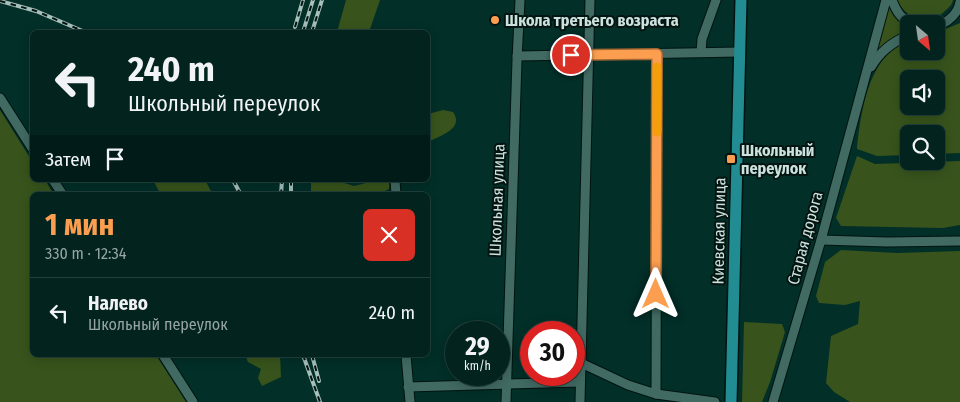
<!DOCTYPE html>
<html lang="ru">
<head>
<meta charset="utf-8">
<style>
	:root { --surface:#02231e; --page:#102f2b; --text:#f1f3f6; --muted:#96a4a4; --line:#23403c; --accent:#fb9e50 }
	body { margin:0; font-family:"Fira Sans Condensed",sans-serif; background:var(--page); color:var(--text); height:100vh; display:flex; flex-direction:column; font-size:19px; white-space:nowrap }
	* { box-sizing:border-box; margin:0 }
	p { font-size:16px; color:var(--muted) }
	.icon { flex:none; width:28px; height:28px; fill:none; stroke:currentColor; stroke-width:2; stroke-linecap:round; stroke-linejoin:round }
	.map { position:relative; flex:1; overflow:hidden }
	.side { position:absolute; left:30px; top:192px; width:400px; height:165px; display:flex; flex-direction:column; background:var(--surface); border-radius:8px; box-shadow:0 2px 12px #0003,0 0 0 1px var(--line) }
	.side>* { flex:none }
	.top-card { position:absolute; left:30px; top:30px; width:400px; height:152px; border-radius:8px; box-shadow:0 2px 12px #0003,0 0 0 1px var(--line); background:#02231e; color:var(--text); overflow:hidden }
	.needle { width:32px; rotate:151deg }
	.tools { position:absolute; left:900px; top:15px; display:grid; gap:10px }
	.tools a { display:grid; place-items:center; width:45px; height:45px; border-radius:8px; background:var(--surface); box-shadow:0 2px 12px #0003,0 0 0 1px var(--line); font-size:25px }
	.speed { position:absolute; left:445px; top:321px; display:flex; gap:10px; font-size:25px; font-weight:700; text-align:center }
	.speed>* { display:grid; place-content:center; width:65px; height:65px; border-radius:50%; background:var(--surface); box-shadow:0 2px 12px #0003,0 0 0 1px var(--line); line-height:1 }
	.speed small { font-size:12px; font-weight:400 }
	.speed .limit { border:8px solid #d22; background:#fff; color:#111 }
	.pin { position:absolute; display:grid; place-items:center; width:42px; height:42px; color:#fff; margin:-21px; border:2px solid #fff; border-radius:50%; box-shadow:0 1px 5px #0007 }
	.me { position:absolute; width:55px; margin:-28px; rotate:0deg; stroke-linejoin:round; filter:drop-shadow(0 0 4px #0008) }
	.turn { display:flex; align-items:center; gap:18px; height:105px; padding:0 15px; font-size:22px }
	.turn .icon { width:65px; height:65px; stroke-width:2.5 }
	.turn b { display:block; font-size:35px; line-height:42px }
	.then { display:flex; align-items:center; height:48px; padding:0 15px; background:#0003; gap:10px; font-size:19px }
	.round { display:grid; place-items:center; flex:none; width:52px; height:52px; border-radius:8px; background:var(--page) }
	.headline { display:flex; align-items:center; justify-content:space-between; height:85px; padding:0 15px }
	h1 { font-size:30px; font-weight:700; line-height:38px; color:var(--accent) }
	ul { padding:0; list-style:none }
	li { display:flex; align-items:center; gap:15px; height:70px; padding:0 15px; border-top:1px solid var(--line) }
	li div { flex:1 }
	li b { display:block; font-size:19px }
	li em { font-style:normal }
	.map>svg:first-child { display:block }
	.green { fill:#38541c; fill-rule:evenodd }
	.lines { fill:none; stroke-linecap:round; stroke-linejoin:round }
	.minor-casing { stroke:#011411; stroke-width:11 }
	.major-casing { stroke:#011411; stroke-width:14 }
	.minor { stroke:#416a62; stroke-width:9 }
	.major { stroke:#218c91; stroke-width:11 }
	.rail-casing { stroke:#a5bfba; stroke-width:4 }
	.rail { stroke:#041411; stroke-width:2; stroke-dasharray:5.5; stroke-linecap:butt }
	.route-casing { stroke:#a36734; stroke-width:12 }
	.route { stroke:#fb9e50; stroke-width:9 }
	.slow { stroke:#f59e0b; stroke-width:9 }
	.poi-dot { fill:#fb9e50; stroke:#041411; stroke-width:2 }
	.labels { text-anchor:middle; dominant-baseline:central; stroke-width:4; stroke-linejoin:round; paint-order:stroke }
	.poi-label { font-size:16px; font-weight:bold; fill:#cce2dd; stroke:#041411; text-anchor:start }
	.street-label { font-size:16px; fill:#cce2dd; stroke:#041411 }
</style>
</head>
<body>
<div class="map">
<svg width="960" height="402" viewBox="0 0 960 402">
	<rect width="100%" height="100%" fill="#022f28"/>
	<g class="green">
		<polygon points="346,0 380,0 369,32 337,32"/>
		<path d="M897,0H953C952,5 950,6 946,10C930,26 907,21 897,0Z"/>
		<path d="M889,2C890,14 898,21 909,26V31L878,51L875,50Z"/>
		<path d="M960,23V153L936,154V134H909V155L877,156L857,149C861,112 868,55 909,41V51H936V33ZM909,79H936V106H909Z"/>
		<polygon points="0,110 32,161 32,180 45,180 54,195 32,195 32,355 156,355 186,402 0,402"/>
		<path d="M443,110L453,112C465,129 439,136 428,142V114Z"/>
		<polygon points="857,156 875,164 960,161 960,225 943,228 841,226 836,218"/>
		<polygon points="153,180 205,180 213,195 161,195"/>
		<path d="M311,180H342L341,182L354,186L378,180H389V189C369,200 334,195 311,195Z"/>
		<polygon points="841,250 897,253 960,251 960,402 850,402 834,392 826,383 831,336 858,324 860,301 845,305 819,303 816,296 825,262"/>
		<polygon points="744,322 782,324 785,332 770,382 762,402 742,402"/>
		<polygon points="245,355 280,355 281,377 262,386 258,378 261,369 248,362"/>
	</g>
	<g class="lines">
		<defs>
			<g id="minor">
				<path d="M892,0C896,11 901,19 912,24"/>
				<path d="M936,27C948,22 958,14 960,2"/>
				<polyline points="701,52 702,39 716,0"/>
				<polyline points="517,56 740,52"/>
				<path d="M871,67C880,51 892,42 909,35"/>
				<polyline points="0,98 32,148"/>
				<polyline points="53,180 63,195"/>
				<polyline points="395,180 396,195"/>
				<polyline points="821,240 887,242 960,241"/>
				<polyline points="163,355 193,402"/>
				<polyline points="406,355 410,402"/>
				<polyline points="581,363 628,385 656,394 715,402"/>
				<polyline points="408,387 580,382"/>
				<polyline points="656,394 657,54"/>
				<polyline points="506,402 517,60 520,0"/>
				<polyline points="580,402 590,0"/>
				<polyline points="773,402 821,240 886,0"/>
			</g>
			<polyline id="major" points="731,402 741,0"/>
		</defs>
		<use href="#minor" class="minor-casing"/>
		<use href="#major" class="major-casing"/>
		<use href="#minor" class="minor"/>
		<use href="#major" class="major"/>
		<defs>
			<g id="rail">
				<polyline points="0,1 36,11 85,32"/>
				<polyline points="295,27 303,0"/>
				<polyline points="303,32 313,0"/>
				<polyline points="312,32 322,0"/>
				<polyline points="233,180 241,195"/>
				<polyline points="291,180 291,195"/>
				<polyline points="281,195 282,180"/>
				<polyline points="303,355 320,402"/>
				<polyline points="312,355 319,381"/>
			</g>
		</defs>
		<use href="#rail" class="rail-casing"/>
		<use href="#rail" class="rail"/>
	</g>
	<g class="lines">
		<defs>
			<polyline id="route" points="571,55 657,54 656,294"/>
		</defs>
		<use href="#route" class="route-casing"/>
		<use href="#route" class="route"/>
		<polyline class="slow" points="657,132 657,67"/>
	</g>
	<g class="poi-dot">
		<circle cx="495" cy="20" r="5"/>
		<rect x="726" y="154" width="10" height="10" rx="2.5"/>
	</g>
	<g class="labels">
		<g class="poi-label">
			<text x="505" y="20">Школа третьего возраста</text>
			<text x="741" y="150">Школьный<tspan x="741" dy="18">переулок</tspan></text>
		</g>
		<g class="street-label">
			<text transform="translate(497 200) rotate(-88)">Школьная улица</text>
			<text transform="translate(719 231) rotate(-89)">Киевская улица</text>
			<text transform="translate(805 238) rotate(-75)">Старая дорога</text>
		</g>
	</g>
</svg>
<div class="tools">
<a><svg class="needle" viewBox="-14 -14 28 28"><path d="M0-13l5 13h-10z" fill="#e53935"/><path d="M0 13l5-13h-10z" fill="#96a4a4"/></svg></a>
<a><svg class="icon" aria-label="sound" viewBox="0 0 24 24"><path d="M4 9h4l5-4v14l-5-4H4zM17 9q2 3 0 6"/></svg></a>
<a><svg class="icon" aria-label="search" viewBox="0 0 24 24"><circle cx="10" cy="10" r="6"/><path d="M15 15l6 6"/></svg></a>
</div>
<div class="speed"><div>29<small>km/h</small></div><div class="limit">30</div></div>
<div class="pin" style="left:571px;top:55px;background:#d93025"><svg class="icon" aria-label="arrive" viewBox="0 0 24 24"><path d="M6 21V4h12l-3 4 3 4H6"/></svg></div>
<svg class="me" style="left:656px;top:294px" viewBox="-20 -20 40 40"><path d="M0-17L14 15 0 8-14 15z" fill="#fb9e50" stroke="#fff" stroke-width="4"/></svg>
<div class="top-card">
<div class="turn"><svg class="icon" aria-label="left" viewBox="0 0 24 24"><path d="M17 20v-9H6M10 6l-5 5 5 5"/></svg><div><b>240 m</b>Школьный переулок</div></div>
<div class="then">Затем<svg class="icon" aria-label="arrive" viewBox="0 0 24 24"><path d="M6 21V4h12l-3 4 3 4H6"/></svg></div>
</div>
<section class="side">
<div class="headline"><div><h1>1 мин</h1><p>330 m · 12:34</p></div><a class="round" style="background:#d93025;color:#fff"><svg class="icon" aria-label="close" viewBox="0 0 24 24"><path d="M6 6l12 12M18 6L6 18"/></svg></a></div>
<ul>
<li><svg class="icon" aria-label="left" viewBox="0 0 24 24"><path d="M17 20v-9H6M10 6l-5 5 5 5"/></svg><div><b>Налево</b><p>Школьный переулок</p></div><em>240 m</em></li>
</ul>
</section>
</div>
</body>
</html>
